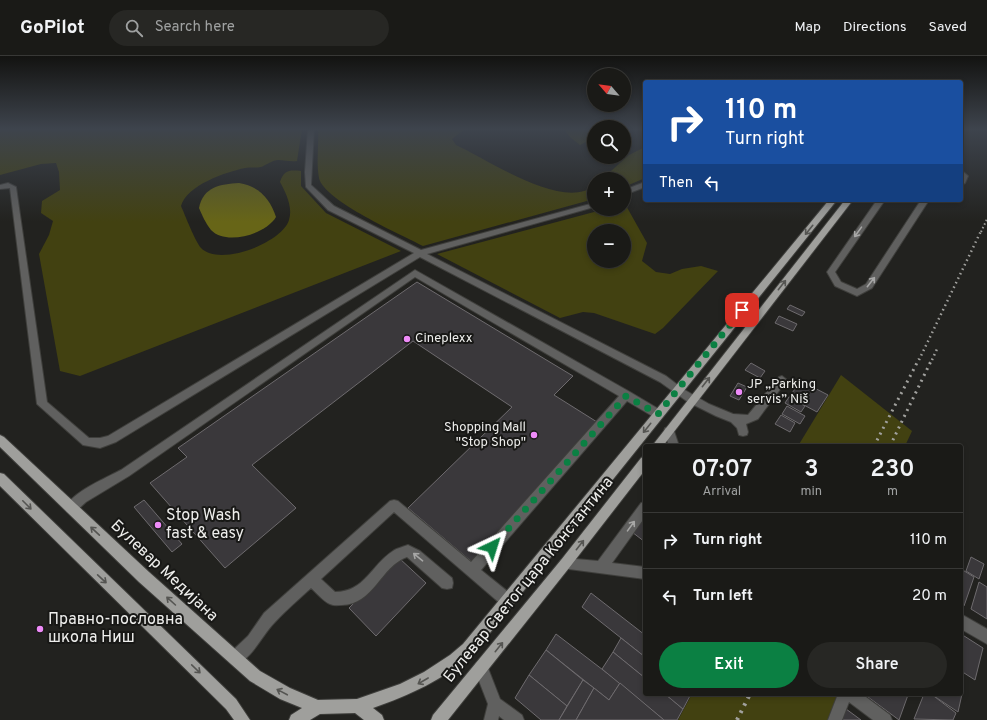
<!DOCTYPE html>
<html lang="en">
<head>
<meta charset="utf-8">
<style>
	:root { --surface:#1a1a17; --page:#272724; --text:#f1f3f6; --muted:#9fa1a1; --line:#383836; --accent:#0b8043 }
	body { margin:0; font-family:Overpass,sans-serif; background:var(--page); color:var(--text); height:100vh; display:flex; flex-direction:column; font-size:15px; white-space:nowrap }
	* { box-sizing:border-box; margin:0 }
	p { font-size:13px; color:var(--muted) }
	.icon { flex:none; width:22px; height:22px; fill:none; stroke:currentColor; stroke-width:2; stroke-linecap:round; stroke-linejoin:round }
	.map { position:relative; flex:1; overflow:hidden }
	.drawer { position:absolute; left:643px; top:388px; width:320px; height:252px; display:flex; flex-direction:column; background:var(--surface); border-radius:4px; box-shadow:0 2px 6px #0003,0 0 0 1px var(--line) }
	.drawer>* { flex:none }
	.top-card { position:absolute; left:643px; top:24px; width:320px; height:122px; border-radius:4px; box-shadow:0 2px 6px #0003,0 0 0 1px var(--line); background:#1a4fa0; color:#fff; overflow:hidden }
	.needle { width:26px; rotate:298deg }
	.buttons { position:absolute; left:587px; top:12px; display:grid; gap:8px }
	.buttons a { display:grid; place-items:center; width:44px; height:44px; border-radius:50%; background:var(--surface); box-shadow:0 2px 6px #0003,0 0 0 1px var(--line); font-size:20px }
	.pin { position:absolute; display:grid; place-items:center; width:34px; height:34px; color:#fff; margin:-17px; border-radius:8px; box-shadow:0 2px 6px #0006 }
	.me { position:absolute; width:44px; margin:-22px; rotate:41deg; stroke-linejoin:round; filter:drop-shadow(0 0 3px #0008) }
	.turn { display:flex; align-items:center; gap:14px; height:84px; padding:0 16px; font-size:18px }
	.turn .icon { width:52px; height:52px; stroke-width:2.5 }
	.turn b { display:block; font-size:28px; line-height:34px }
	.then { display:flex; align-items:center; height:38px; padding:0 16px; background:#0003; gap:8px; font-size:15px }
	.eta { display:flex; justify-content:space-evenly; align-items:center; height:68px; text-align:center }
	.eta b { font-size:24px; font-weight:600; line-height:28px }
	.primary-button { display:flex; gap:8px; margin-top:auto; padding:8px 16px }
	.primary-button a { flex:1; height:46px; border-radius:24px; background:var(--accent); color:#fff; font-size:16px; font-weight:600; line-height:46px; text-align:center }
	.primary-button a+a { background:var(--page); color:var(--text) }
	ul { padding:0; list-style:none }
	li { display:flex; align-items:center; gap:12px; height:56px; padding:0 16px; border-top:1px solid var(--line) }
	li div { flex:1 }
	li b { display:block; font-size:15px }
	li em { font-style:normal }
	header { display:flex; align-items:center; gap:24px; box-sizing:border-box; height:56px; padding:0 20px; background:var(--surface); border-bottom:1px solid var(--line) }
	header strong { font-size:19px }
	nav { display:flex; gap:22px; margin-inline-start:auto; font-size:14px }
	.search { width:280px; height:36px; background:var(--page); display:flex; align-items:center; gap:10px; box-sizing:border-box; padding:0 14px; border-radius:22px; color:var(--muted); font-size:15px }
	.map>svg:first-child { display:block }
	.green { fill:#424111; fill-rule:evenodd }
	.water { fill:#676517 }
	.building { fill:#3a383b; stroke:#6e6b6e }
	.lines { fill:none; stroke-linecap:round; stroke-linejoin:round }
	.minor-casing { stroke:#3f3f3c; stroke-width:2 }
	.major-casing { stroke:#3f3f3c; stroke-width:2 }
	.minor { fill:#60605f; fill-rule:evenodd }
	.major { fill:#9f9f9c; fill-rule:evenodd }
	.rail-far3 { stroke:#a1a19e; stroke-width:2; stroke-dasharray:1.5 2.5; stroke-linecap:butt }
	.rail-far2 { stroke:#a1a19e; stroke-width:2.5; stroke-dasharray:1.5 3.5; stroke-linecap:butt }
	.rail-far1 { stroke:#a1a19e; stroke-width:3; stroke-dasharray:2 4.5; stroke-linecap:butt }
	.rail { stroke:#a1a19e; stroke-width:4; stroke-dasharray:2.5 5.5; stroke-linecap:butt }
	.oneway { stroke:#555552 }
	.oneway2 { stroke:#a7a7a6 }
	.route { stroke:#0b8043; stroke-width:7; stroke-dasharray:0 12.6 }
	.poi-dot { fill:#ee8bf8; stroke:#181816; stroke-width:1.5 }
	.labels { text-anchor:middle; dominant-baseline:central; stroke-width:4; stroke-linejoin:round; paint-order:stroke }
	.poi-label { font-size:13px; fill:#eeeeec; stroke:#181816; text-anchor:start }
	.near-poi-label { font-size:16px; fill:#eeeeec; stroke:#181816; text-anchor:start }
	.near-street-label { font-size:16px; fill:#eeeeec; stroke:#181816 }
</style>
</head>
<body>
<header>
<strong>GoPilot</strong>
<div class="search"><svg class="icon" aria-label="search" viewBox="0 0 24 24"><circle cx="10" cy="10" r="6"/><path d="M15 15l6 6"/></svg>Search here</div>
<nav><a>Map</a><a>Directions</a><a>Saved</a></nav>
</header>
<div class="map">
<svg width="987" height="664" viewBox="0 0 987 664">
	<rect width="100%" height="100%" fill="#22221f"/>
	<g class="green">
		<path d="M0,73H302L297,105C290,106 285,104 278,104C273,104 266,109 261,111C256,112 250,111 245,112C226,116 187,129 181,150C185,159 195,185 201,192C219,211 282,187 289,164C293,151 286,137 280,126C284,114 289,114 301,115V130L326,157L401,195L80,320L60,315L39,198L49,179L53,165L41,157L42,145L60,134L59,116L56,107L41,108L0,119Z"/>
		<path d="M318,73H465L452,83L456,89C487,103 562,155 594,130V143L423,190C402,179 324,145 319,122C316,107 319,88 318,73Z"/>
		<polygon points="564,73 594,73 594,82 580,89 570,81"/>
		<polygon points="645,91 645,122 624,131 624,123 602,123 629,99"/>
		<path d="M624,146L647,187L642,205L656,216L670,218L682,213L701,210L718,215L663,272L655,278L594,257L583,256L560,262L437,198L594,156L601,153H624ZM594,175H624V205H594Z"/>
		<polygon points="841,319 912,375 905,390 798,390"/>
		<polygon points="692,638 841,638 830,664 678,664"/>
	</g>
	<path class="water" d="M239,127C258,130 270,142 276,161C266,178 226,190 211,174C206,168 202,159 199,152C203,131 220,128 239,127Z"/>
	<g class="building">
		<polygon points="417,226 573,320 554,339 597,366 472,506 408,452 512,351 413,285 252,409 296,452 225,512 150,427 187,401 178,392"/>
		<polygon points="790,249 805,256 802,260 787,253"/>
		<polygon points="779,260 797,268 793,275 775,267"/>
		<polygon points="751,307 765,315 760,322 745,314"/>
		<polygon points="801,325 828,339 817,356 789,341"/>
		<polygon points="738,327 747,331 739,344 730,340"/>
		<polygon points="789,341 805,350 801,356 785,347"/>
		<polygon points="787,350 805,360 800,368 782,358"/>
		<polygon points="781,359 795,367 790,376 775,368"/>
		<polygon points="144,444 182,488 172,496 134,451"/>
		<polygon points="645,459 645,486 632,476"/>
		<polygon points="971,501 984,508 979,523 966,515"/>
		<polygon points="399,502 426,527 376,580 349,552"/>
		<polygon points="961,513 974,521 964,550 961,548"/>
		<polygon points="979,526 987,531 987,563 971,553"/>
		<polygon points="591,537 645,579 645,601 582,551"/>
		<polygon points="556,578 620,627 609,644 546,594"/>
		<polygon points="961,578 983,592 975,624 961,615"/>
		<polygon points="621,582 645,601 645,622 613,596"/>
		<polygon points="546,594 583,624 567,650 529,619"/>
		<polygon points="613,596 645,622 645,638 665,638 683,653 677,664 664,664 602,613"/>
		<polygon points="529,619 567,650 559,664 541,664 515,642"/>
		<polygon points="583,624 594,632 576,664 559,664"/>
		<polygon points="620,627 664,664 576,664 594,632 609,644"/>
		<polygon points="961,637 962,638 958,656 931,638"/>
		<polygon points="665,638 691,638 683,653"/>
		<polygon points="864,638 907,638 908,639 899,664"/>
		<polygon points="924,638 931,638 956,657 953,664 914,663"/>
		<polygon points="842,650 861,664 837,664"/>
	</g>
	<g class="lines">
		<defs>
			<g id="minor">
				<polygon points="308,73 314,73 311,129 334,150 421,194 594,147 594,151 427,198 666,320 683,333 709,348 733,358 748,359 779,321 782,320 787,324 758,363 746,368 748,376 747,379 743,380 739,379 737,372 731,366 716,360 688,346 660,326 420,201 116,386 100,392 83,389 37,348 10,132 0,133 0,129 8,127 16,131 47,346 89,382 100,382 108,380 414,197 328,154 306,131 305,116"/>
				<polygon points="961,114 968,120 965,127 961,129"/>
				<polygon points="645,126 645,131 624,139 624,134"/>
				<polygon points="877,144 885,144 835,216 841,226 857,233 866,228 921,144 929,144 872,232 857,240 835,230 827,216"/>
				<path d="M415,214L630,336L662,355L663,358L662,361H654L627,345L481,514L512,539L514,544L512,549L507,551L502,549L394,456L321,523L335,536C365,536 371,509 393,495C397,492 403,491 408,489L420,495L452,522L453,527L452,532L447,533L442,532L407,501C381,510 373,549 342,549C338,549 334,550 330,548C323,545 317,537 311,532C299,543 286,554 275,566C261,580 254,601 235,609L230,607L228,602L230,597L248,580L264,557L390,445L394,444L398,445L471,506L619,340L415,221L129,420L86,446L75,456L71,457L67,456L65,452C72,436 106,422 121,414Z"/>
				<polygon points="669,371 673,372 679,390 669,390 664,375 665,372"/>
				<polygon points="645,446 645,461 612,507 645,511 645,523 561,512 559,508 561,504 565,502 598,505 641,447"/>
				<polygon points="961,558 987,573 987,588 961,573"/>
				<polygon points="481,605 486,607 500,643 522,659 524,664 504,664 499,660 498,664 484,664 488,648 474,612 476,607"/>
				<polygon points="838,638 862,638 890,659 892,664 873,664 849,646 842,664 828,664"/>
			</g>
			<g id="major">
				<path d="M829,144H837L473,598C443,624 410,639 373,652L382,659L384,664H364L355,657L320,658L310,664H289L291,659L302,652L280,643L250,625L139,526L0,391V379L4,381L149,516L260,615L290,632L318,644L357,643L400,628L424,616L450,599L463,588Z"/>
				<polygon points="845,144 853,144 663,390 652,390"/>
				<polygon points="645,400 645,414 569,512 448,664 431,664 433,659 561,504 641,402"/>
				<polygon points="0,417 4,418 236,643 250,664 234,664 226,653 0,430"/>
			</g>
		</defs>
		<use href="#minor" class="minor-casing"/>
		<use href="#major" class="major-casing"/>
		<use href="#minor" class="minor"/>
		<use href="#major" class="major"/>
		<polyline class="rail-far3" points="981,176 987,163"/>
		<g class="rail-far2">
			<polyline points="919,304 981,175"/>
			<polyline points="932,304 937,293"/>
		</g>
		<g class="rail-far1">
			<polyline points="874,390 919,303"/>
			<polyline points="890,390 932,303"/>
		</g>
		<polyline class="rail" points="737,664 750,638"/>
	</g>
	<defs><path id="oneway-shaft" d="M-6 0H5M1.5-3L5.5 0L1.5 3" fill="none" stroke-width="1.6" stroke-linecap="round" stroke-linejoin="round"/></defs>
	<g class="oneway">
		<use href="#oneway-shaft" transform="translate(809 174) rotate(129)"/>
		<use href="#oneway-shaft" transform="translate(782 229) rotate(-52)"/>
		<use href="#oneway-shaft" transform="translate(706 326) rotate(-52)"/>
		<use href="#oneway-shaft" transform="translate(647 372) rotate(129)"/>
		<use href="#oneway-shaft" transform="translate(27 449) rotate(45)"/>
		<use href="#oneway-shaft" transform="translate(95 475) rotate(-137)"/>
		<use href="#oneway-shaft" transform="translate(580 489) rotate(-52)"/>
		<use href="#oneway-shaft" transform="translate(102 523) rotate(43)"/>
		<use href="#oneway-shaft" transform="translate(171 545) rotate(-138)"/>
		<use href="#oneway-shaft" transform="translate(499 591) rotate(-51)"/>
		<use href="#oneway-shaft" transform="translate(196 613) rotate(44)"/>
		<use href="#oneway-shaft" transform="translate(423 625) rotate(150)"/>
		<use href="#oneway-shaft" transform="translate(282 636) rotate(-152)"/>
	</g>
	<g class="oneway2">
		<use href="#oneway-shaft" transform="translate(858 176) rotate(126)"/>
		<use href="#oneway-shaft" transform="translate(871 226) rotate(-52)"/>
		<use href="#oneway-shaft" transform="translate(631 470) rotate(-54)"/>
		<use href="#oneway-shaft" transform="translate(418 501) rotate(-140)"/>
	</g>
	<linearGradient id="sky" x2="0" y2="1"><stop stop-color="#131311"/><stop offset="0.44" stop-color="#3e444d"/><stop offset="1" stop-color="#3e444d" stop-opacity="0"/></linearGradient>
	<rect width="987" height="166" fill="url(#sky)"/>
	<g class="lines">
		<polyline class="route" points="492,491 626,340 658,358 742,254"/>
	</g>
	<g class="poi-dot">
		<circle cx="407" cy="283" r="4"/>
		<circle cx="739" cy="336" r="4"/>
		<circle cx="534" cy="379" r="4"/>
		<circle cx="158" cy="469" r="4"/>
		<circle cx="40" cy="573" r="4"/>
	</g>
	<g class="labels">
		<g class="poi-label">
			<text x="415" y="283">Cineplexx</text>
			<text x="747" y="329">JP „Parking<tspan x="747" dy="15">servis” Niš</tspan></text>
			<text x="526" y="372" text-anchor="end">Shopping Mall<tspan x="526" dy="15">"Stop Shop"</tspan></text>
		</g>
		<g class="near-poi-label">
			<text x="166" y="460">Stop Wash<tspan x="166" dy="18">fast &amp; easy</tspan></text>
			<text x="48" y="564">Правно-пословна<tspan x="48" dy="18">школа Ниш</tspan></text>
		</g>
		<g class="near-street-label">
			<text transform="translate(164 515) rotate(43)">Булевар Медијана</text>
			<text transform="translate(529 524) rotate(-51)">Булевар Светог цара Константина</text>
		</g>
	</g>
</svg>
<div class="buttons">
<a><svg class="needle" viewBox="-14 -14 28 28"><path d="M0-13l5 13h-10z" fill="#e53935"/><path d="M0 13l5-13h-10z" fill="#9fa1a1"/></svg></a>
<a><svg class="icon" aria-label="search" viewBox="0 0 24 24"><circle cx="10" cy="10" r="6"/><path d="M15 15l6 6"/></svg></a>
<a>+</a>
<a>−</a>
</div>
<div class="pin" style="left:742px;top:254px;background:#d93025"><svg class="icon" aria-label="arrive" viewBox="0 0 24 24"><path d="M6 21V4h12l-3 4 3 4H6"/></svg></div>
<svg class="me" style="left:492px;top:491px" viewBox="-20 -20 40 40"><path d="M0-17L14 15 0 8-14 15z" fill="#0b8043" stroke="#fff" stroke-width="4"/></svg>
<div class="top-card">
<div class="turn"><svg class="icon" aria-label="right" viewBox="0 0 24 24"><path d="M7 20v-9h11M14 6l5 5-5 5"/></svg><div><b>110 m</b>Turn right</div></div>
<div class="then">Then<svg class="icon" aria-label="left" viewBox="0 0 24 24"><path d="M17 20v-9H6M10 6l-5 5 5 5"/></svg></div>
</div>
<section class="drawer">
<div class="eta">
<div><b>07:07</b><p>Arrival</p></div>
<div><b>3</b><p>min</p></div>
<div><b>230</b><p>m</p></div>
</div>
<ul>
<li><svg class="icon" aria-label="right" viewBox="0 0 24 24"><path d="M7 20v-9h11M14 6l5 5-5 5"/></svg><div><b>Turn right</b></div><em>110 m</em></li>
<li><svg class="icon" aria-label="left" viewBox="0 0 24 24"><path d="M17 20v-9H6M10 6l-5 5 5 5"/></svg><div><b>Turn left</b></div><em>20 m</em></li>
</ul>
<div class="primary-button"><a>Exit</a><a>Share</a></div>
</section>
</div>
</body>
</html>
